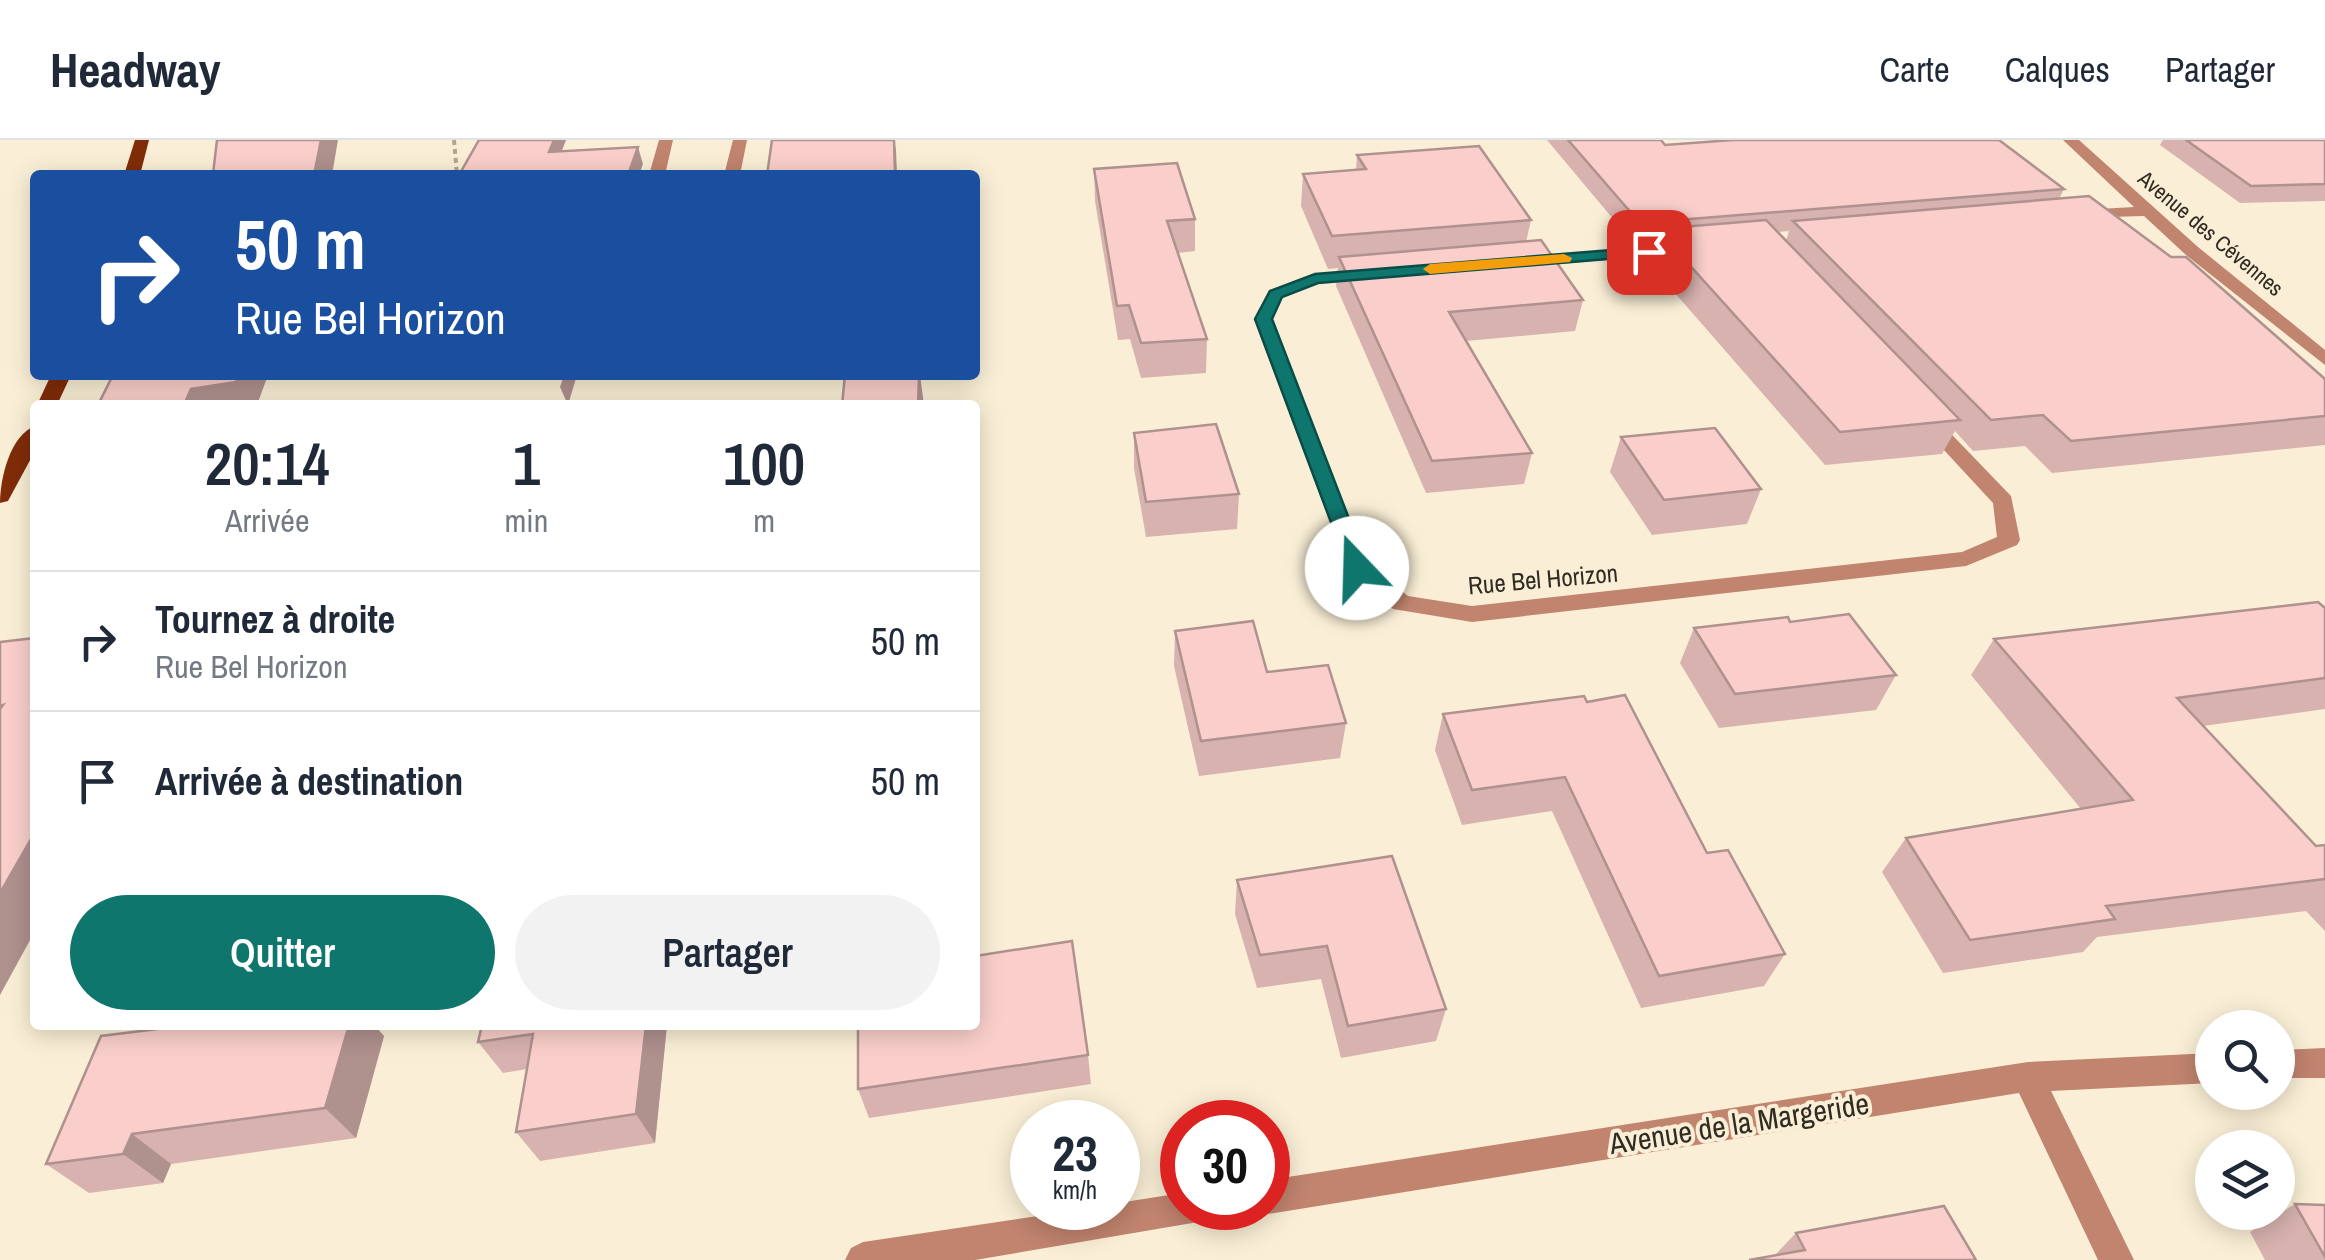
<!DOCTYPE html>
<html lang="fr">
<head>
<meta charset="utf-8">
<style>
	:root { --surface:#fff; --page:#f2f2f3; --text:#1f2937; --muted:#747a83; --line:#e0e1e3; --accent:#0f766e }
	body { margin:0; font-family:"Archivo Narrow",sans-serif; background:var(--page); color:var(--text); height:100vh; display:flex; flex-direction:column; font-size:38px; white-space:nowrap }
	* { box-sizing:border-box; margin:0 }
	p { font-size:32px; color:var(--muted) }
	.icon { flex:none; width:55px; height:55px; fill:none; stroke:currentColor; stroke-width:2; stroke-linecap:round; stroke-linejoin:round }
	.map { position:relative; flex:1; overflow:hidden }
	.sheet { position:absolute; left:30px; top:260px; width:950px; height:630px; display:flex; flex-direction:column; background:var(--surface); border-radius:10px; box-shadow:0 5px 25px #0003 }
	.sheet>* { flex:none }
	.top-card { position:absolute; left:30px; top:30px; width:950px; height:210px; border-radius:10px; box-shadow:0 5px 25px #0003; background:#1a4fa0; color:#fff; overflow:hidden }
	.buttons { position:absolute; left:2195px; top:870px; display:grid; gap:20px }
	.buttons a { display:grid; place-items:center; width:100px; height:100px; border-radius:50%; background:var(--surface); box-shadow:0 5px 25px #0003; font-size:50px }
	.speed { position:absolute; left:1010px; top:960px; display:flex; gap:20px; font-size:50px; font-weight:700; text-align:center }
	.speed>* { display:grid; place-content:center; width:130px; height:130px; border-radius:50%; background:var(--surface); box-shadow:0 5px 25px #0003; line-height:1 }
	.speed small { font-size:25px; font-weight:400 }
	.speed .limit { border:15px solid #d22; background:#fff; color:#111 }
	.pin { position:absolute; display:grid; place-items:center; width:85px; height:85px; color:#fff; margin:-42px; border-radius:20px; box-shadow:0 5px 15px #0006 }
	.me { position:absolute; width:110px; margin:-55px; rotate:339deg; stroke-linejoin:round; filter:drop-shadow(0 0 8px #0008) }
	.turn { display:flex; align-items:center; gap:35px; height:210px; padding:0 40px; font-size:45px }
	.turn .icon { width:130px; height:130px; stroke-width:2.5 }
	.turn b { display:block; font-size:70px; line-height:85px }
	.eta { display:flex; justify-content:space-evenly; align-items:center; height:170px; text-align:center }
	.eta b { font-size:60px; font-weight:600; line-height:70px }
	.primary-button { display:flex; gap:20px; margin-top:auto; padding:20px 40px }
	.primary-button a { flex:1; height:115px; border-radius:60px; background:var(--accent); color:#fff; font-size:40px; font-weight:600; line-height:115px; text-align:center }
	.primary-button a+a { background:var(--page); color:var(--text) }
	ul { padding:0; list-style:none }
	li { display:flex; align-items:center; gap:30px; height:140px; padding:0 40px; border-top:2px solid var(--line) }
	li div { flex:1 }
	li b { display:block; font-size:38px }
	li em { font-style:normal }
	header { display:flex; align-items:center; gap:60px; box-sizing:border-box; height:140px; padding:0 50px; background:var(--surface); border-bottom:2px solid var(--line) }
	header strong { font-size:48px }
	nav { display:flex; gap:55px; margin-inline-start:auto; font-size:35px }
	.map>svg:first-child { display:block }
	.lines { fill:none; stroke-linecap:round; stroke-linejoin:round }
	.path { stroke:#aea592; stroke-width:4; stroke-dasharray:5 4; stroke-linecap:butt }
	.minor { fill:#c1846f; fill-rule:evenodd }
	.major { fill:#812c09; fill-rule:evenodd }
	.wall { fill:#d7b2af; fill-rule:evenodd }
	.shaded-wall { fill:#af918e }
	.building { fill:#facfcb; stroke:#af918e; stroke-width:2.5 }
	.route { fill:#0f766e; stroke:#0a4d48; stroke-width:2.5 }
	.slow { fill:#f59e0b }
	.labels { text-anchor:middle; dominant-baseline:central; stroke-width:8; stroke-linejoin:round; paint-order:stroke }
	.far-street-label { font-size:22px; fill:#312c23; stroke:#faefd6 }
	.street-label { font-size:25px; fill:#312c23; stroke:#faefd6 }
	.near-street-label { font-size:30px; fill:#312c23; stroke:#faefd6 }
</style>
</head>
<body>
<header>
<strong>Headway</strong>
<nav><a>Carte</a><a>Calques</a><a>Partager</a></nav>
</header>
<div class="map">
<svg width="2325" height="1120" viewBox="0 0 2325 1120">
	<rect width="100%" height="100%" fill="#faefd6"/>
	<g class="lines">
		<polyline class="path" points="454,0 457,35"/>
		<g class="minor">
			<polygon points="659,0 673,0 665,35 649,35"/>
			<polygon points="733,0 747,0 740,35 724,35"/>
			<polygon points="2063,0 2079,0 2198,107 2325,210 2325,225 2186,115 2144,76 2075,78 2075,72 2081,70 2134,67"/>
			<polygon points="1682,104 1690,109 1688,113 1523,127 1514,122 1523,117"/>
			<polygon points="1368,129 1377,134 1374,138 1318,144 1282,157 1272,179 1367,424 1408,456 1472,466 1962,412 1997,397 1993,363 1918,282 1918,274 1932,274 2011,356 2020,400 2017,405 1966,426 1472,482 1393,469 1349,433 1254,179 1269,150 1315,134"/>
			<polygon points="2325,908 2325,938 2278,938 2278,910"/>
			<polygon points="2212,913 2212,943 2051,951 2134,1120 2098,1120 2019,953 1268,1074 1255,1068 1268,1068 1268,1040 2028,922"/>
			<polygon points="1182,1053 1182,1068 1215,1068 1210,1080 975,1120 845,1120 851,1108 863,1102 1091,1068 1118,1068 1118,1063"/>
		</g>
		<g class="major">
			<polygon points="135,0 149,0 140,35 124,35"/>
			<polygon points="51,235 71,235 57,265 37,265"/>
			<path d="M35,286V311L8,361L0,363C0,339 10,295 35,286Z"/>
		</g>
	</g>
	<g class="wall">
		<path d="M1547,0H1661L1665,5L2064,49L2059,59L2325,239V305L2052,333L2025,306L1973,311L1955,291L1942,314L1825,325L1647,121L1653,103L1634,104ZM1789,91L1786,101L1777,92Z"/>
		<polygon points="2163,0 2325,0 2325,61 2240,63 2160,5"/>
		<polygon points="1357,15 1531,80 1526,102 1583,160 1575,191 1466,201 1532,313 1524,344 1426,353 1336,146 1338,128 1328,129 1301,66 1303,34 1356,30"/>
		<polygon points="1094,29 1195,79 1195,111 1178,113 1207,199 1206,233 1141,238 1130,199 1118,200 1095,61"/>
		<polygon points="1134,293 1239,354 1237,389 1146,397 1134,328"/>
		<polygon points="1621,297 1761,349 1747,384 1652,395 1610,332"/>
		<polygon points="2325,468 2325,569 2203,586 2316,706 2325,705 2325,791 2306,771 2097,797 2083,812 1943,833 1882,732 1906,698 2081,669 1971,535 1994,499"/>
		<polygon points="1694,488 1896,535 1876,570 1719,588 1680,523"/>
		<polygon points="1175,491 1267,532 1346,583 1340,618 1199,636 1174,526"/>
		<polygon points="1587,562 1785,814 1764,846 1641,868 1552,671 1462,685 1435,610 1443,574"/>
		<polygon points="1237,740 1446,869 1436,901 1341,918 1321,839 1257,848 1235,774"/>
		<polygon points="190,885 374,885 384,896 356,998 171,1024 163,1043 89,1053 46,1024"/>
		<polygon points="482,885 667,885 655,1003 540,1021 516,992 527,929 503,933 478,902"/>
		<polygon points="1088,915 1091,944 869,978 858,949"/>
		<polygon points="2295,1064 2325,1065 2325,1120 2265,1120 2250,1092"/>
		<polygon points="1796,1093 1976,1120 1775,1115"/>
	</g>
	<g class="shaded-wall">
		<polygon points="321,0 338,0 332,35 314,35"/>
		<polygon points="554,0 566,0 555,29 549,12"/>
		<polygon points="894,0 896,10 897,35 895,35"/>
		<polygon points="638,7 643,24 639,35 628,35"/>
		<polygon points="238,235 268,235 257,265 184,265 191,249"/>
		<polygon points="564,235 577,235 568,265 560,247"/>
		<polygon points="919,235 920,235 924,265 918,265"/>
		<polygon points="35,692 35,791 0,855 0,753"/>
		<polygon points="349,885 374,885 384,896 356,998 325,968"/>
		<polygon points="646,885 667,885 655,1003 636,974"/>
		<polygon points="132,994 171,1024 163,1043 123,1014"/>
	</g>
	<g class="building">
		<polygon points="217,0 321,0 314,35 202,35 213,34"/>
		<polygon points="479,0 554,0 549,12 638,7 628,35 459,35"/>
		<polygon points="772,0 894,0 895,35 767,35"/>
		<polygon points="1568,0 1661,0 1665,5 1733,0 1999,0 2064,49 1640,83"/>
		<polygon points="2186,0 2325,0 2325,44 2251,46"/>
		<polygon points="1479,6 1531,80 1332,96 1303,34 1366,29 1357,15"/>
		<polygon points="1177,23 1195,79 1167,81 1207,199 1141,203 1129,165 1117,166 1094,29"/>
		<polygon points="2089,56 2171,117 2186,117 2325,239 2325,276 2071,301 2043,275 1991,280 1793,81"/>
		<polygon points="1766,80 1960,280 1840,292 1657,89"/>
		<polygon points="1541,100 1583,160 1449,172 1532,313 1432,321 1339,117"/>
		<polygon points="113,235 238,235 236,242 191,249 184,265 98,265"/>
		<polygon points="845,235 919,235 918,265 842,265"/>
		<polygon points="1216,284 1239,354 1146,362 1134,293"/>
		<polygon points="1715,288 1761,349 1664,360 1621,297"/>
		<polygon points="2318,462 2325,468 2325,538 2177,558 2316,706 2325,705 2325,739 2106,766 2115,779 1970,800 1906,698 2133,660 1994,499"/>
		<polygon points="1849,474 1896,535 1735,554 1694,488 1788,477 1790,482"/>
		<polygon points="1253,481 1267,532 1328,525 1346,583 1201,601 1175,491"/>
		<polygon points="35,498 35,692 0,753 0,569 3,565 0,566 0,502"/>
		<polygon points="1625,555 1707,713 1728,710 1785,814 1659,836 1565,637 1472,650 1443,574 1584,556 1587,562"/>
		<polygon points="1392,716 1446,869 1348,886 1327,806 1260,815 1237,740"/>
		<polygon points="1072,801 1088,915 858,949 858,885 975,885 975,816"/>
		<polygon points="190,885 349,885 325,968 132,994 123,1014 46,1024 101,896"/>
		<polygon points="482,885 646,885 636,974 516,992 533,894 478,902"/>
		<polygon points="2295,1064 2325,1065 2325,1117"/>
		<polygon points="1944,1066 1976,1120 1749,1120 1805,1110 1796,1093"/>
	</g>
	<polygon class="route" points="1649,107 1657,112 1655,115 1318,143 1282,157 1272,179 1368,428 1365,433 1350,433 1255,179 1270,151 1315,134"/>
	<polygon class="slow" points="1564,114 1572,118 1570,122 1430,134 1423,129 1430,124"/>
	<g class="labels">
		<g class="far-street-label">
			<text transform="translate(2211 93) rotate(40)">Avenue des Cévennes</text>
		</g>
		<g class="street-label">
			<text transform="translate(1543 439) rotate(-5)">Rue Bel Horizon</text>
		</g>
		<g class="near-street-label">
			<text transform="translate(1739 983) rotate(-9)">Avenue de la Margeride</text>
		</g>
	</g>
</svg>
<div class="buttons">
<a><svg class="icon" aria-label="search" viewBox="0 0 24 24"><circle cx="10" cy="10" r="6"/><path d="M15 15l6 6"/></svg></a>
<a><svg class="icon" aria-label="layers" viewBox="0 0 24 24"><path d="M12 4l9 5-9 5-9-5zM3 14l9 5 9-5"/></svg></a>
</div>
<div class="speed"><div>23<small>km/h</small></div><div class="limit">30</div></div>
<div class="pin" style="left:1649px;top:112px;background:#d93025"><svg class="icon" aria-label="arrive" viewBox="0 0 24 24"><path d="M6 21V4h12l-3 4 3 4H6"/></svg></div>
<svg class="me" style="left:1357px;top:428px" viewBox="-20 -20 40 40"><circle r="19" fill="#fff"/><path d="M0-13L10 11 0 6-10 11z" fill="#0f766e"/></svg>
<div class="top-card">
<div class="turn"><svg class="icon" aria-label="right" viewBox="0 0 24 24"><path d="M7 20v-9h11M14 6l5 5-5 5"/></svg><div><b>50 m</b>Rue Bel Horizon</div></div>
</div>
<section class="sheet">
<div class="eta">
<div><b>20:14</b><p>Arrivée</p></div>
<div><b>1</b><p>min</p></div>
<div><b>100</b><p>m</p></div>
</div>
<ul>
<li><svg class="icon" aria-label="right" viewBox="0 0 24 24"><path d="M7 20v-9h11M14 6l5 5-5 5"/></svg><div><b>Tournez à droite</b><p>Rue Bel Horizon</p></div><em>50 m</em></li>
<li><svg class="icon" aria-label="arrive" viewBox="0 0 24 24"><path d="M6 21V4h12l-3 4 3 4H6"/></svg><div><b>Arrivée à destination</b></div><em>50 m</em></li>
</ul>
<div class="primary-button"><a>Quitter</a><a>Partager</a></div>
</section>
</div>
</body>
</html>
